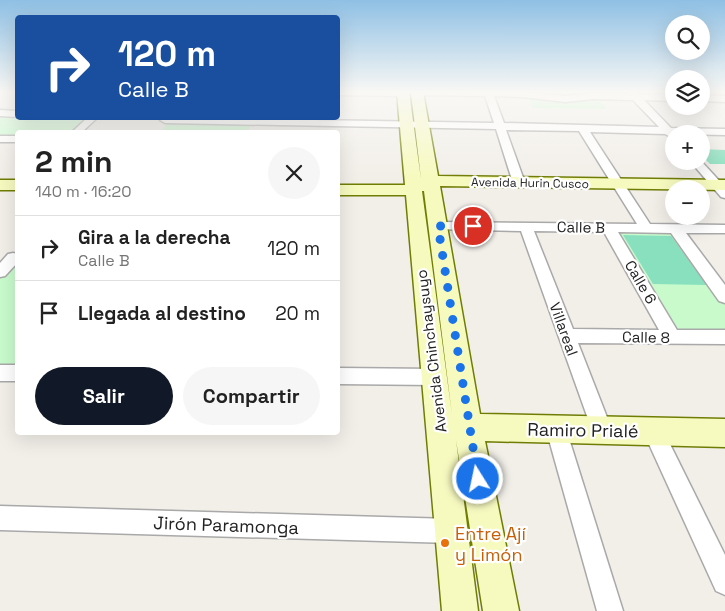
<!DOCTYPE html>
<html lang="es">
<head>
<meta charset="utf-8">
<style>
	:root { --surface:#fff; --page:#f6f6f6; --text:#222; --muted:#767676; --line:#e0e0e0; --accent:#111827 }
	body { margin:0; font-family:"Space Grotesk",sans-serif; background:var(--page); color:var(--text); height:100vh; display:flex; flex-direction:column; font-size:19px; white-space:nowrap }
	* { box-sizing:border-box; margin:0 }
	p { font-size:16px; color:var(--muted) }
	.icon { flex:none; width:28px; height:28px; fill:none; stroke:currentColor; stroke-width:2; stroke-linecap:round; stroke-linejoin:round }
	.map { position:relative; flex:1; overflow:hidden }
	.details { position:absolute; left:15px; top:130px; width:325px; height:305px; display:flex; flex-direction:column; background:var(--surface); border-radius:5px; box-shadow:0 5px 20px #0002 }
	.details>* { flex:none }
	.hud { position:absolute; left:15px; top:15px; width:325px; height:105px; border-radius:5px; box-shadow:0 5px 20px #0002; background:#1a4fa0; color:#fff; overflow:hidden }
	.controls { position:absolute; left:665px; top:15px; display:grid; gap:10px }
	.controls a { display:grid; place-items:center; width:45px; height:45px; border-radius:50%; background:var(--surface); box-shadow:0 5px 20px #0002; font-size:25px }
	.pin { position:absolute; display:grid; place-items:center; width:42px; height:42px; color:#fff; margin:-21px; border:2px solid #fff; border-radius:50%; box-shadow:0 1px 5px #0007 }
	.me { position:absolute; width:55px; margin:-28px; rotate:350deg; stroke-linejoin:round; filter:drop-shadow(0 0 4px #0008) }
	.turn { display:flex; align-items:center; gap:18px; height:105px; padding:0 20px; font-size:22px }
	.turn .icon { width:65px; height:65px; stroke-width:2.5 }
	.turn b { display:block; font-size:35px; line-height:42px }
	.round { display:grid; place-items:center; flex:none; width:52px; height:52px; border-radius:26px; background:var(--page) }
	.summary { display:flex; align-items:center; justify-content:space-between; height:85px; padding:0 20px }
	h1 { font-size:30px; font-weight:600; line-height:38px }
	.primary-button { display:flex; gap:10px; margin-top:auto; padding:10px 20px }
	.primary-button a { flex:1; height:58px; border-radius:30px; background:var(--accent); color:#fff; font-size:20px; font-weight:600; line-height:58px; text-align:center }
	.primary-button a+a { background:var(--page); color:var(--text) }
	ul { padding:0; list-style:none }
	li { display:flex; align-items:center; gap:15px; height:65px; padding:0 20px; border-top:1px solid var(--line) }
	li div { flex:1 }
	li b { display:block; font-size:19px }
	li em { font-style:normal }
	.map>svg:first-child { display:block }
	.park { fill:#c8facc }
	.pitch { fill:#88e0be }
	.lines { fill:none; stroke-linecap:round; stroke-linejoin:round }
	.street-casing { stroke:#a9a9a9; stroke-width:3 }
	.secondary-casing { stroke:#707d05; stroke-width:3 }
	.street { fill:#fff; fill-rule:evenodd }
	.secondary { fill:#f7fabf; fill-rule:evenodd }
	.route { stroke:#1a73e8; stroke-width:9; stroke-dasharray:0 16.2 }
	.food-dot { fill:#e8710a; stroke:#fff; stroke-width:2 }
	.labels { text-anchor:middle; dominant-baseline:central; stroke-width:4.5; stroke-linejoin:round; paint-order:stroke }
	.far-street-label { font-size:12px; fill:#222; stroke:#fff }
	.street-label { font-size:15px; fill:#222; stroke:#fff }
	.near-street-label { font-size:18px; fill:#222; stroke:#fff }
	.near-food-label { font-size:18px; fill:#c56008; stroke:#fff; text-anchor:start }
</style>
</head>
<body>
<div class="map">
<svg width="725" height="611" viewBox="0 0 725 611">
	<rect width="100%" height="100%" fill="#f2efe9"/>
	<g class="park">
		<polygon points="524,92 594,92 607,109 533,108"/>
		<polygon points="0,115 17,115 18,118 85,118 70,132 18,132 17,136 0,136"/>
		<polygon points="167,124 251,124 247,132 161,132"/>
		<polygon points="617,233 673,234 725,304 725,331 676,331"/>
		<polygon points="13,262 17,262 17,367 0,367 0,277"/>
	</g>
	<g class="pitch">
		<polygon points="701,149 725,150 725,164 710,164 701,155"/>
		<polygon points="623,235 671,236 707,285 653,284"/>
	</g>
	<g class="lines">
		<defs>
			<g id="street">
				<polygon points="338,92 407,92 407,93 403,96 338,95"/>
				<path d="M413,92H526L565,96L594,93L628,94L627,92H636L638,94L674,95V101L644,100L671,128L725,129V135L674,134V136L671,137L665,134L590,132L650,224L725,225V233H686L725,285V303L719,301L671,233L618,232L677,330H725V344L578,343L612,430L609,437L602,440L595,437L592,430L521,231L433,229L431,226L433,223L438,222L637,224L579,131L506,130L525,183L519,187L513,183L496,129L165,123L160,120L163,118H194L494,123L485,96L417,95ZM494,96L523,97L565,102L594,99L633,100L659,127L504,123ZM534,231L604,232L659,330L573,329Z"/>
				<polygon points="701,95 725,96 725,102 701,101"/>
				<polygon points="0,110 18,111 18,117 0,116"/>
				<polygon points="87,118 97,118 82,132 72,132"/>
				<rect x="0" y="136" width="18" height="6"/>
				<polygon points="690,161 701,161 725,187 725,198 721,197"/>
				<polygon points="13,253 18,254 18,262 5,276 0,277 0,263 8,254"/>
				<rect x="0" y="365" width="18" height="16"/>
				<polygon points="338,368 435,369 442,371 444,377 442,383 435,385 338,384"/>
				<polygon points="556,419 563,422 566,429 623,611 597,611 546,429 549,422"/>
				<polygon points="653,421 660,424 725,555 725,595 716,591 643,431 646,424"/>
				<polygon points="0,506 451,519 459,523 463,531 459,539 451,543 0,530"/>
			</g>
			<g id="secondary">
				<path d="M397,92H409L421,179L411,92H423L438,176L725,180V190L440,186L480,414L725,419V447L485,441L519,611H483L456,440L478,611H442L406,195H338V185H405ZM422,191H424L452,415Z"/>
				<rect x="0" y="180" width="18" height="10"/>
			</g>
		</defs>
		<use href="#street" class="street-casing"/>
		<use href="#secondary" class="secondary-casing"/>
		<use href="#street" class="street"/>
		<use href="#secondary" class="secondary"/>
	</g>
	<linearGradient id="sky" x2="0" y2="1"><stop stop-color="#8fc0e4"/><stop offset="0.52" stop-color="#f9f8f5"/><stop offset="1" stop-color="#f9f8f5" stop-opacity="0"/></linearGradient>
	<rect width="725" height="177" fill="url(#sky)"/>
	<g class="lines">
		<polyline class="route" points="473,226 438,226 478,479"/>
	</g>
	<circle class="food-dot" cx="445" cy="543" r="5"/>
	<g class="labels">
		<g class="far-street-label">
			<text transform="translate(530 183) rotate(1)">Avenida Hurin Cusco</text>
		</g>
		<g class="street-label">
			<text transform="translate(581 227) rotate(1)">Calle B</text>
			<text transform="translate(641 282) rotate(60)">Calle 6</text>
			<text transform="translate(564 329) rotate(70)">Villareal</text>
			<text transform="translate(646 337) rotate(1)">Calle 8</text>
			<text transform="translate(431 351) rotate(-97)">Avenida Chinchaysuyo</text>
		</g>
		<g class="near-street-label">
			<text transform="translate(583 430) rotate(1)">Ramiro Prialé</text>
			<text transform="translate(226 525) rotate(2)">Jirón Paramonga</text>
		</g>
		<g class="near-food-label">
			<text x="455" y="533">Entre Ají<tspan x="455" dy="21">y Limón</tspan></text>
		</g>
	</g>
</svg>
<div class="controls">
<a><svg class="icon" aria-label="search" viewBox="0 0 24 24"><circle cx="10" cy="10" r="6"/><path d="M15 15l6 6"/></svg></a>
<a><svg class="icon" aria-label="layers" viewBox="0 0 24 24"><path d="M12 4l9 5-9 5-9-5zM3 14l9 5 9-5"/></svg></a>
<a>+</a>
<a>−</a>
</div>
<div class="pin" style="left:473px;top:226px;background:#d93025"><svg class="icon" aria-label="arrive" viewBox="0 0 24 24"><path d="M6 21V4h12l-3 4 3 4H6"/></svg></div>
<svg class="me" style="left:478px;top:479px" viewBox="-20 -20 40 40"><circle r="17" fill="#1a73e8" stroke="#fff" stroke-width="3"/><path d="M0-11L8 9 0 5-8 9z" fill="#fff"/></svg>
<div class="hud">
<div class="turn"><svg class="icon" aria-label="right" viewBox="0 0 24 24"><path d="M7 20v-9h11M14 6l5 5-5 5"/></svg><div><b>120 m</b>Calle B</div></div>
</div>
<section class="details">
<div class="summary"><div><h1>2 min</h1><p>140 m · 16:20</p></div><a class="round"><svg class="icon" aria-label="close" viewBox="0 0 24 24"><path d="M6 6l12 12M18 6L6 18"/></svg></a></div>
<ul>
<li><svg class="icon" aria-label="right" viewBox="0 0 24 24"><path d="M7 20v-9h11M14 6l5 5-5 5"/></svg><div><b>Gira a la derecha</b><p>Calle B</p></div><em>120 m</em></li>
<li><svg class="icon" aria-label="arrive" viewBox="0 0 24 24"><path d="M6 21V4h12l-3 4 3 4H6"/></svg><div><b>Llegada al destino</b></div><em>20 m</em></li>
</ul>
<div class="primary-button"><a>Salir</a><a>Compartir</a></div>
</section>
</div>
</body>
</html>
